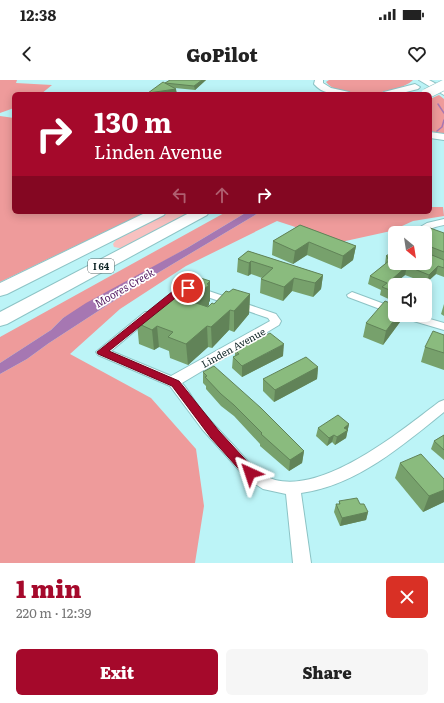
<!DOCTYPE html>
<html lang="en">
<head>
<meta charset="utf-8">
<style>
	:root { --surface:#fff; --page:#f6f6f6; --text:#222; --muted:#767676; --accent:#a5092b }
	body { margin:0; font-family:Literata,serif; background:var(--page); color:var(--text); height:100vh; display:flex; flex-direction:column; font-size:15px; white-space:nowrap }
	* { box-sizing:border-box; margin:0 }
	p { font-size:13px; color:var(--muted) }
	.icon { flex:none; width:22px; height:22px; fill:none; stroke:currentColor; stroke-width:2; stroke-linecap:round; stroke-linejoin:round }
	.map { position:relative; height:483px; overflow:hidden }
	.drawer { display:flex; flex-direction:column; background:var(--surface); flex:1 }
	.drawer>* { flex:none }
	.guide { position:absolute; left:12px; top:12px; width:420px; height:122px; border-radius:6px; box-shadow:0 2px 10px #0003; background:#a5092b; color:#fff; overflow:hidden }
	.needle { width:26px; rotate:150deg }
	.tools { position:absolute; left:388px; top:146px; display:grid; gap:8px }
	.tools a { display:grid; place-items:center; width:44px; height:44px; border-radius:6px; background:var(--surface); box-shadow:0 2px 10px #0003; font-size:20px }
	.pin { position:absolute; display:grid; place-items:center; width:34px; height:34px; color:#fff; margin:-17px; border:2px solid #fff; border-radius:50%; box-shadow:0 1px 4px #0007 }
	.me { position:absolute; width:44px; margin:-22px; rotate:318deg; stroke-linejoin:round; filter:drop-shadow(0 0 3px #0008) }
	.turn { display:flex; align-items:center; gap:14px; height:84px; padding:0 16px; font-size:18px }
	.turn .icon { width:52px; height:52px; stroke-width:2.5 }
	.turn b { display:block; font-size:28px; line-height:34px }
	.lanes { display:flex; align-items:center; height:38px; padding:0 16px; background:#0003; justify-content:center; gap:20px; direction:ltr }
	.lanes .off { opacity:.35 }
	.round { display:grid; place-items:center; flex:none; width:42px; height:42px; border-radius:6px; background:var(--page) }
	.summary { display:flex; align-items:center; justify-content:space-between; height:68px; padding:0 16px }
	h1 { font-size:24px; font-weight:800; line-height:30px; color:var(--accent) }
	.action { display:flex; gap:8px; margin-top:auto; padding:8px 16px }
	.action a { flex:1; height:46px; border-radius:6px; background:var(--accent); color:#fff; font-size:16px; font-weight:800; line-height:46px; text-align:center }
	.action a+a { background:var(--page); color:var(--text) }
	.status { display:flex; justify-content:space-between; align-items:center; height:28px; padding:0 20px; background:var(--surface); direction:ltr }
	.status svg { height:11px; fill:currentColor }
	header { display:flex; justify-content:space-between; align-items:center; height:52px; padding:0 16px; background:var(--surface); font-size:18px; font-weight:800 }
	.map>svg:first-child { display:block }
	.green { fill:#f8c1c0 }
	.forest { fill:#ee9b9b }
	.water { fill:#a677b2 }
	.lines { fill:none; stroke-linecap:round; stroke-linejoin:round }
	.stream { stroke:#a677b2; stroke-width:1.5 }
	.minor-casing { stroke:#8cc3c5; stroke-width:2 }
	.motorway-casing { stroke:#8cc3c5; stroke-width:2 }
	.minor { fill:#fff; fill-rule:evenodd }
	.motorway { fill:#fff; fill-rule:evenodd }
	.motorway-bridge-casing { stroke:#8cc3c5; stroke-width:11; stroke-linecap:butt }
	.motorway-bridge { stroke:#fff; stroke-width:10 }
	.wall { fill:#77a16c }
	.shaded-wall { fill:#618358 }
	.building { fill:#8abb7e; stroke:#618358 }
	.route { fill:#a5092b; stroke:#6b061c }
	.labels { text-anchor:middle; dominant-baseline:central; stroke-width:3.5; stroke-linejoin:round; paint-order:stroke }
	.shield { fill:#fff; stroke:#576667; stroke-width:1 }
	.shield-label { font-size:9px; font-weight:bold; fill:#0f2526 }
	.street-label { font-size:10px; fill:#0f2526; stroke:#fff }
	.water-label { font-size:11px; font-style:italic; fill:#4e135c; stroke:#fff }
</style>
</head>
<body>
<div class="status"><b>12:38</b><svg viewBox="0 0 49 12"><path d="M0 12V9h3v3zM5 12V6h3v6zM10 12V3h3v9zM15 12V0h3v12zM26 1h20v11H26zM47 4h2v5h-2z"/></svg></div>
<header><svg class="icon" aria-label="back" viewBox="0 0 24 24"><path d="M15 5l-7 7 7 7"/></svg>GoPilot<svg class="icon" aria-label="heart" viewBox="0 0 24 24"><path d="M12 20l-8-8c-3-5 5-10 8-4 3-6 11-1 8 4z"/></svg></header>
<div class="map">
<svg width="444" height="483" viewBox="0 0 444 483">
	<rect width="100%" height="100%" fill="#bcf4f7"/>
	<polygon class="green" points="170,132 197,132 124,169 114,167 113,164 116,160"/>
	<g class="forest">
		<polygon points="0,0 17,0 16,3 52,5 41,14 14,14 14,28 0,33"/>
		<path d="M329,0H413C398,15 339,20 326,2Z"/>
		<polygon points="439,15 444,19 444,54 430,51 430,19"/>
		<polygon points="0,36 14,38 14,132 146,132 0,202"/>
		<polygon points="430,127 443,127 444,136 413,141 391,151 341,162 277,141 186,186 120,229 70,274 151,318 196,369 204,426 195,483 0,483 0,294 27,279 49,263 146,200 260,132 430,132"/>
		<polygon points="226,132 247,132 187,168 63,238 51,250 0,283 0,257"/>
	</g>
	<polygon class="water" points="247,132 260,132 146,200 49,263 27,279 0,294 0,283 51,250 63,238 86,223 187,168"/>
	<g class="lines">
		<g class="stream">
			<polyline points="438,24 444,33"/>
			<polyline points="437,51 442,47 444,40"/>
		</g>
		<defs>
			<g id="minor">
				<path d="M444,139V145C432,147 422,153 410,153L427,143Z"/>
				<path d="M197,207L276,234L281,241L279,245L182,303C189,311 194,321 201,330C212,343 224,355 236,368C244,377 252,387 262,394C311,426 402,350 439,322L444,320V332C403,365 356,406 301,413L311,483H293L286,414L263,409L246,398L202,349L170,306L98,275L96,272L145,232H153L154,234L153,236L111,271L171,296L270,241L268,238L193,212L192,210L193,208Z"/>
				<polygon points="352,212 395,228 396,235 348,217 347,215"/>
				<polygon points="399,235 416,235 444,243 444,250 400,237"/>
			</g>
			<g id="motorway">
				<path d="M315,0H323V3L331,8L349,12L351,14C337,14 323,15 314,4Z"/>
				<polygon points="419,0 429,0 444,8 444,15"/>
				<polygon points="415,4 420,7 418,9 398,14 382,14 384,12"/>
				<polygon points="430,52 444,54 444,60 430,58"/>
				<polygon points="147,132 166,132 164,135 7,214 0,216 0,203"/>
				<polygon points="191,132 209,132 207,135 7,244 0,246 0,232"/>
			</g>
		</defs>
		<use href="#minor" class="minor-casing"/>
		<use href="#motorway" class="motorway-casing"/>
		<use href="#minor" class="minor"/>
		<use href="#motorway" class="motorway"/>
		<defs>
			<polyline id="motorway-bridge" points="426,14 444,5"/>
		</defs>
		<use href="#motorway-bridge" class="motorway-bridge-casing"/>
		<use href="#motorway-bridge" class="motorway-bridge"/>
	</g>
	<g class="wall">
		<polygon points="170,0 206,0 195,10 175,8 177,14 148,14 148,13 166,3"/>
		<polygon points="300,145 356,166 353,180 341,189 307,175 293,184 272,175 273,161"/>
		<polygon points="425,153 444,153 444,197 436,194 426,203 405,195 395,203 395,222 380,215 381,210 368,204 370,196 385,184 386,176 395,170 395,183"/>
		<polygon points="248,171 323,195 321,209 313,217 292,211 283,221 260,213 261,199 262,198 251,194 248,196 237,192 238,179"/>
		<polygon points="229,212 250,214 249,234 234,252 229,250 212,268 208,267 188,285 170,278 169,271 159,267 154,270 139,264 137,243 139,241 139,240 210,221 209,222 209,225 207,227 208,227 214,224"/>
		<polygon points="444,224 444,236 441,234"/>
		<polygon points="395,235 402,235 400,242 383,265 363,257 366,243"/>
		<polygon points="444,255 444,290 421,282 425,267"/>
		<polygon points="235,270 283,276 242,297 232,288 233,277 235,276"/>
		<polygon points="318,287 317,299 274,322 263,311 263,299"/>
		<polygon points="203,292 304,371 302,383 289,391 260,366 260,364 234,336 221,326 206,309 206,306 203,303"/>
		<polygon points="349,344 346,358 335,365 332,362 327,366 316,356 318,348"/>
		<polygon points="444,355 444,380 431,369 434,361"/>
		<polygon points="400,383 444,399 444,422 423,432 395,398"/>
		<polygon points="339,421 360,424 368,432 366,440 340,446 334,432 336,424 339,424"/>
	</g>
	<g class="shaded-wall">
		<polygon points="202,0 206,0 195,10 194,6"/>
		<polygon points="176,9 177,14 148,14 148,13"/>
		<polygon points="309,162 307,175 293,184 295,171"/>
		<polygon points="356,166 353,180 341,189 343,176"/>
		<polygon points="251,181 251,194 248,196 249,183"/>
		<polygon points="407,186 405,195 388,209 390,201"/>
		<polygon points="438,186 436,194 426,203 429,195"/>
		<polygon points="323,195 321,209 313,217 315,203"/>
		<polygon points="294,198 292,211 283,221 284,207"/>
		<polygon points="210,201 210,221 209,222 209,225 191,241 190,221"/>
		<polygon points="250,214 249,234 234,252 234,231"/>
		<polygon points="230,230 229,250 212,268 211,247"/>
		<polygon points="398,235 402,235 400,242 383,265 386,251"/>
		<polygon points="157,246 159,267 154,270 152,250"/>
		<polygon points="207,246 208,267 188,285 186,264"/>
		<polygon points="284,264 283,276 242,297 242,286"/>
		<polygon points="318,287 317,299 274,322 275,310"/>
		<polygon points="349,344 346,358 335,365 337,357 344,348"/>
		<polygon points="334,355 332,362 327,366 329,358"/>
		<polygon points="304,371 302,383 289,391 290,380"/>
		<polygon points="444,410 444,422 423,432 429,416"/>
		<polygon points="368,432 366,440 340,446 342,438"/>
	</g>
	<g class="building">
		<polygon points="170,0 202,0 194,6 165,3"/>
		<polygon points="163,2 176,9 148,13"/>
		<polygon points="300,145 356,166 343,176 309,162 295,171 273,161"/>
		<polygon points="430,148 444,153 444,172 426,165 427,173 444,180 444,188 438,186 429,195 407,186 390,201 401,205 395,205 395,212 382,207 387,203 370,196 390,180 387,178 388,177 386,176 395,170 395,183 425,183 425,153 424,153"/>
		<polygon points="248,171 323,195 315,203 294,198 284,207 261,199 273,188 251,181 249,183 238,179"/>
		<polygon points="194,196 210,201 207,204 209,205 190,221 208,227 212,223 214,224 226,211 229,212 233,209 250,214 234,231 230,230 211,247 207,246 186,264 168,257 173,252 157,246 152,250 137,243 140,240 139,240"/>
		<polygon points="385,221 395,225 395,235 398,235 386,251 366,243"/>
		<polygon points="433,251 444,255 444,273 425,267"/>
		<polygon points="270,253 284,264 242,286 233,277 239,274 235,270"/>
		<polygon points="306,277 318,287 275,310 263,299"/>
		<polygon points="214,286 261,328 304,371 290,380 261,354 262,353 234,325 221,314 205,297 207,296 203,292"/>
		<polygon points="338,335 349,344 344,348 348,350 337,357 334,355 329,358 318,348"/>
		<polygon points="444,355 444,370 434,361"/>
		<polygon points="421,374 444,399 444,410 429,416 400,383"/>
		<polygon points="357,418 360,424 364,424 368,432 342,438 336,424 340,424 339,421"/>
	</g>
	<polygon class="route" points="188,205 192,208 191,209 184,211 109,271 179,301 219,351 254,389 256,393 254,396 250,398 245,396 211,358 172,306 98,274 97,272 178,207"/>
	<g class="labels">
		<rect class="shield" x="88" y="179" width="26" height="14" rx="3"/>
		<g class="shield-label">
			<text x="101" y="186">I 64</text>
		</g>
		<g class="street-label">
			<text transform="translate(233 267) rotate(-29)">Linden Avenue</text>
		</g>
		<g class="water-label">
			<text transform="translate(124 207) rotate(-30)">Moores Creek</text>
		</g>
	</g>
</svg>
<div class="tools">
<a><svg class="needle" viewBox="-14 -14 28 28"><path d="M0-13l5 13h-10z" fill="#e53935"/><path d="M0 13l5-13h-10z" fill="#767676"/></svg></a>
<a><svg class="icon" aria-label="sound" viewBox="0 0 24 24"><path d="M4 9h4l5-4v14l-5-4H4zM17 9q2 3 0 6"/></svg></a>
</div>
<div class="pin" style="left:188px;top:208px;background:#d93025"><svg class="icon" aria-label="arrive" viewBox="0 0 24 24"><path d="M6 21V4h12l-3 4 3 4H6"/></svg></div>
<svg class="me" style="left:250px;top:393px" viewBox="-20 -20 40 40"><path d="M0-17L14 15 0 8-14 15z" fill="#a5092b" stroke="#fff" stroke-width="4"/></svg>
<div class="guide">
<div class="turn"><svg class="icon" aria-label="right" viewBox="0 0 24 24"><path d="M7 20v-9h11M14 6l5 5-5 5"/></svg><div><b>130 m</b>Linden Avenue</div></div>
<div class="lanes"><svg class="icon off" aria-label="left" viewBox="0 0 24 24"><path d="M17 20v-9H6M10 6l-5 5 5 5"/></svg><svg class="icon off" aria-label="ahead" viewBox="0 0 24 24"><path d="M12 20V5M6 11l6-6 6 6"/></svg><svg class="icon" aria-label="right" viewBox="0 0 24 24"><path d="M7 20v-9h11M14 6l5 5-5 5"/></svg></div>
</div>
</div>
<section class="drawer">
<div class="summary"><div><h1>1 min</h1><p>220 m · 12:39</p></div><a class="round" style="background:#d93025;color:#fff"><svg class="icon" aria-label="close" viewBox="0 0 24 24"><path d="M6 6l12 12M18 6L6 18"/></svg></a></div>
<div class="action"><a>Exit</a><a>Share</a></div>
</section>
</body>
</html>
